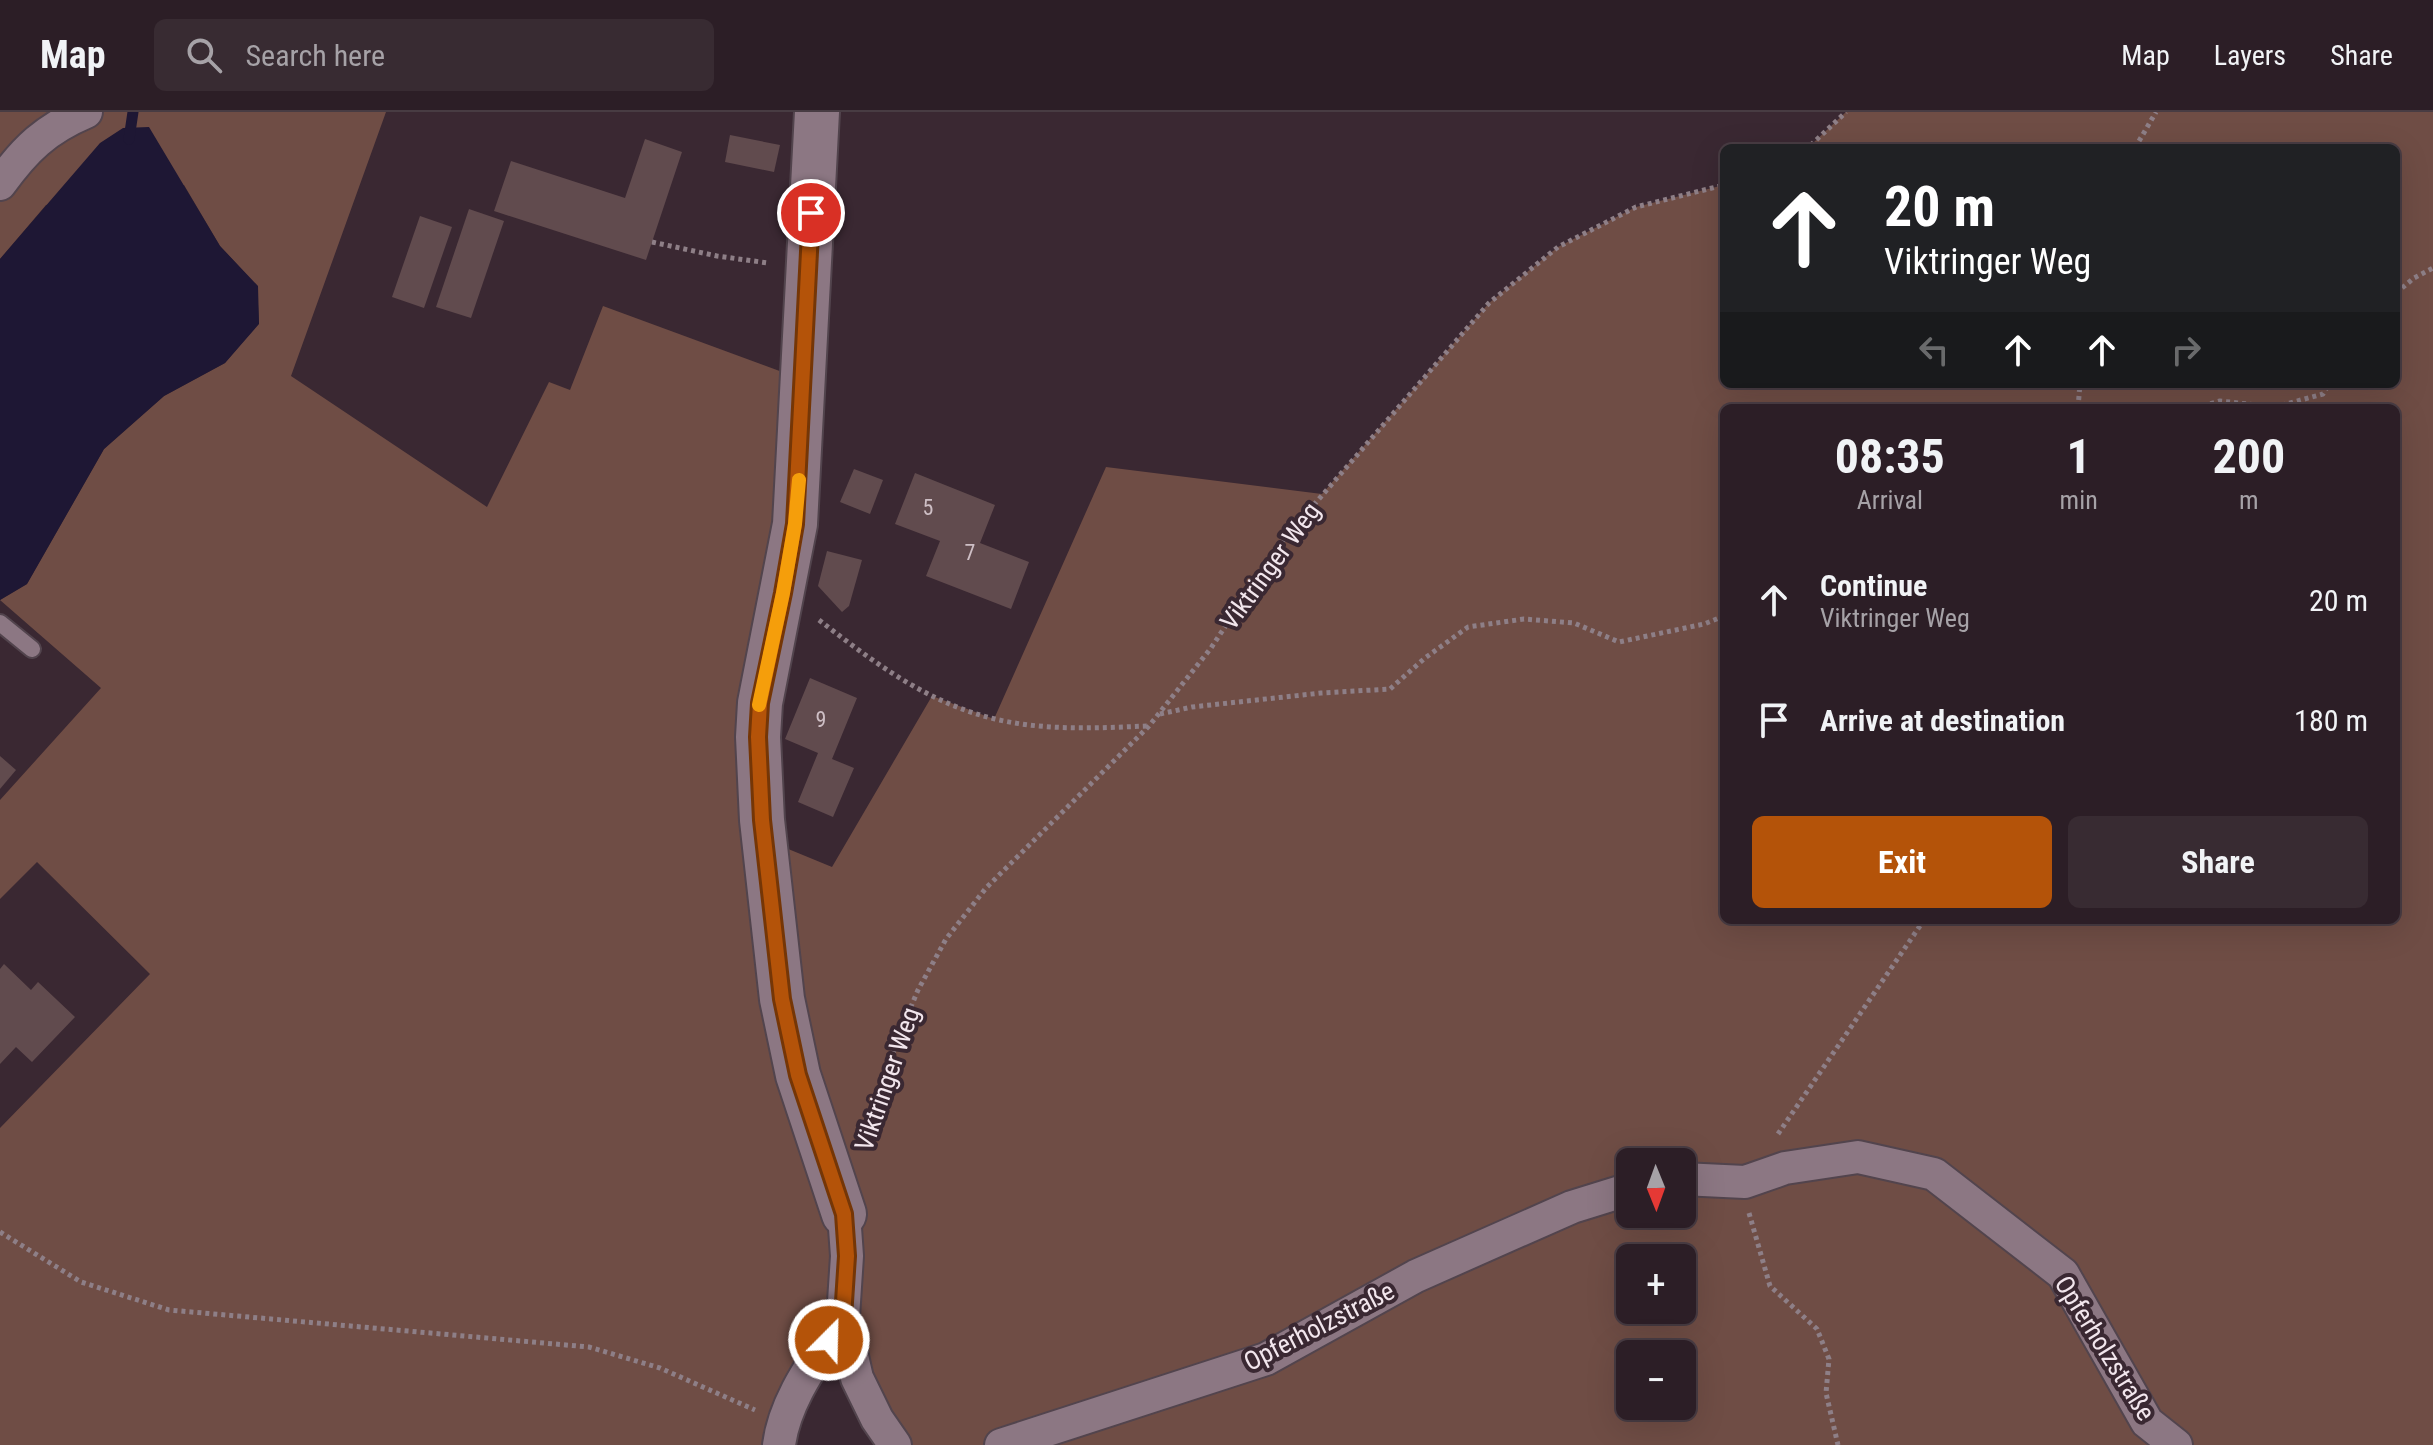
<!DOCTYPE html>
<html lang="en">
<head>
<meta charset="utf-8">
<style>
	:root { --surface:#2c1e26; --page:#382b32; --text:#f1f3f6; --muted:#a6a2a7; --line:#483c43; --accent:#b45309 }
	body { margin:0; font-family:"Roboto Condensed",sans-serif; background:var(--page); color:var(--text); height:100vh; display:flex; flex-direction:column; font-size:30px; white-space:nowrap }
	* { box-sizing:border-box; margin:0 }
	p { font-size:26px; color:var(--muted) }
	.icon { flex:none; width:44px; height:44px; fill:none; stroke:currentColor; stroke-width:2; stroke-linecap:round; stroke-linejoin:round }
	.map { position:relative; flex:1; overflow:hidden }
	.sheet { position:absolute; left:1720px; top:292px; width:680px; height:520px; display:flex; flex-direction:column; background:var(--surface); border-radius:12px; box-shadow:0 8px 32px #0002,0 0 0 2px var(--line) }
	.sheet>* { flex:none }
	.hud { position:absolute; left:1720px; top:32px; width:680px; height:244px; border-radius:12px; box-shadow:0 8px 32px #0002,0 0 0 2px var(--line); background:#202124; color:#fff; overflow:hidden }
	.needle { width:52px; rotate:179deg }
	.controls { position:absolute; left:1616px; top:1036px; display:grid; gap:16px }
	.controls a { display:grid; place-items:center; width:80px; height:80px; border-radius:12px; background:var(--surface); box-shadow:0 8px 32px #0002,0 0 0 2px var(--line); font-size:40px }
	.pin { position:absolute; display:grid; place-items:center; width:68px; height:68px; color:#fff; margin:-34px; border:4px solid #fff; border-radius:50%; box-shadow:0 2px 8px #0007 }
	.me { position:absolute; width:88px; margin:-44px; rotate:23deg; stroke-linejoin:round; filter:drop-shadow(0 0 6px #0008) }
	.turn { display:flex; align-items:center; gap:28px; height:168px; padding:0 32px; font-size:36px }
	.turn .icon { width:104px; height:104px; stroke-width:2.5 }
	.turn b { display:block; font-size:56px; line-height:68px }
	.lanes { display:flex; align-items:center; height:76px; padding:0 32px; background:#0003; justify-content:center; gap:40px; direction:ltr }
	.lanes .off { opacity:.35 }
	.eta { display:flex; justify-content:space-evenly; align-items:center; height:136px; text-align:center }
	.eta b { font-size:48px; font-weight:700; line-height:56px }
	.action { display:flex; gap:16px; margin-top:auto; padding:16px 32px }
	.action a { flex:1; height:92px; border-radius:12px; background:var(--accent); color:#fff; font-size:32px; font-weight:700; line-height:92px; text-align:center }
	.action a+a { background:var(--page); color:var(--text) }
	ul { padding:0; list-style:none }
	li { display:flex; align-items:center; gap:24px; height:120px; padding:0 32px }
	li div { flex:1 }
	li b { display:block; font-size:30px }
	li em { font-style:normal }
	header { display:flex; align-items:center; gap:48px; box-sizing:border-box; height:112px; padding:0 40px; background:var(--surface); border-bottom:2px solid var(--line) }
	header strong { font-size:38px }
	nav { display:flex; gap:44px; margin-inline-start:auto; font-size:28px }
	.search { width:560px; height:72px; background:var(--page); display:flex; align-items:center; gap:20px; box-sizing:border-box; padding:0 28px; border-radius:12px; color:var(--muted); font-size:30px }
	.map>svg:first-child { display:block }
	.green { fill:#6f4d45; fill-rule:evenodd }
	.water { fill:#1e1734 }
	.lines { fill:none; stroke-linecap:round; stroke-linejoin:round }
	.stream { stroke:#1e1734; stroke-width:11 }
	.building { fill:#614b4e }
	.lane-casing { stroke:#52444d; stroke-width:20 }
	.street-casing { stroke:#52444d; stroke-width:36 }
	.secondary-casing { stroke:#52444d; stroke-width:48 }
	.path { stroke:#8e7f87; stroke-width:5; stroke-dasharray:4 4; stroke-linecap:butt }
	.lane { stroke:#8c7783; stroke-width:16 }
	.street { stroke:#8c7783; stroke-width:32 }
	.secondary { stroke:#8c7783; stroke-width:44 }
	.route-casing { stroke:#753606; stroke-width:20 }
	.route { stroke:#b45309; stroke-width:14 }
	.slow { stroke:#f59e0b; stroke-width:14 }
	.labels { text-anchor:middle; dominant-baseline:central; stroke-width:8; stroke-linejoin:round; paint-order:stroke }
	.number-label { font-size:22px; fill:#cebfc5 }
	.street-label { font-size:26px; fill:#f2e6ed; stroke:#3a2832 }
</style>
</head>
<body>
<header>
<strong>Map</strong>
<div class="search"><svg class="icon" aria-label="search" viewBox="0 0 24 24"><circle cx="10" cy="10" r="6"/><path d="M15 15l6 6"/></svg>Search here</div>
<nav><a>Map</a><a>Layers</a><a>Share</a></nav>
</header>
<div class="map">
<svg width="2433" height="1333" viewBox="0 0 2433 1333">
	<rect width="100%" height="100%" fill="#3a2832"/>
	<path class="green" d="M0,0H386L291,264L487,395L549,270L570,278L603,194L804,268L764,727L832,755L932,584L994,607L1106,355L1322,382L1489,191L1558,135L1636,95L1724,73V272H2396V36H1803L1812,32L1846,0H2433V1333H895L843,1207L779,1333H0V1016L150,862L37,750L0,787V688L101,576L0,488L27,472L104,337L164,284L225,251L259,211L257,174L220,134L184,73L46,93L0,147ZM1724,296H2396V808H1724ZM1630,1050H1682V1102H1630ZM1630,1146H1682V1198H1630ZM1630,1242H1682V1294H1630Z"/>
	<polygon class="water" points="149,15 220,134 258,174 259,212 225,251 164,284 104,337 27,472 0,488 0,147 100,31 123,16"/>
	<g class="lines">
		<polyline class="stream" points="129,27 133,0"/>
	</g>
	<g class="building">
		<polygon points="730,23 780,33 774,60 725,50"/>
		<polygon points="645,27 682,40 646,148 494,99 511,49 625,86"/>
		<polygon points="469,97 504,109 471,206 436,195"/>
		<polygon points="420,104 452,115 424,196 392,185"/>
		<polygon points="854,357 883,368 870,402 840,390"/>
		<polygon points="915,361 995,393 980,431 1029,450 1011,497 926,464 940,429 895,412"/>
		<polygon points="827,439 862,448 849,494 842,500 818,474"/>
		<polygon points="810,566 857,586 832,647 854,656 833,705 798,690 818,641 785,627"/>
		<polygon points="0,644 16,658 0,677"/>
		<polygon points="4,852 31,878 38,870 75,905 32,950 16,935 0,952 0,857"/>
	</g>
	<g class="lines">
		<defs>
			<polyline id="lane" points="0,511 32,537"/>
			<g id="street">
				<path d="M0,72C25,37 46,17 86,0"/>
				<polyline points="1682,1067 1745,1070 1785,1056 1858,1045 1934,1062 2063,1162 2147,1310 2176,1333"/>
				<polyline points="844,1102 847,1144 843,1205 857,1266 877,1307 895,1333"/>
				<path d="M779,1333C785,1286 818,1245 843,1205"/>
				<polyline points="1001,1333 1266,1247 1416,1164 1572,1095 1630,1077"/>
			</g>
			<polyline id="secondary" points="817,0 795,412 760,591 758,625 762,708 782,887 798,963 844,1102"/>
		</defs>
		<use href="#lane" class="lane-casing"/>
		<use href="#street" class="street-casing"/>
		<use href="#secondary" class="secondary-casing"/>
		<g class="path">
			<polyline points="1803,36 1812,32 1846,0"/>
			<polyline points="2135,36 2156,0"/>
			<polyline points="652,130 717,144 768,151"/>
			<polyline points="2396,181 2414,166 2433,156"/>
			<polyline points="2078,296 2080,272"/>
			<polyline points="2195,296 2220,289 2275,295 2323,282 2329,272"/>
			<path d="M819,508C872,549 927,591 995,607C1045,619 1098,616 1148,614"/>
			<polyline points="1160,602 1192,595 1321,581 1390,577 1425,546 1468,515 1524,507 1574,511 1619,530 1704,512 1724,504"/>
			<polyline points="1778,1022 1924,808"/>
			<polyline points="865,1032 897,928 918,878 946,827 986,776 1149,614 1211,536 1279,433 1489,191 1558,135 1636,95 1724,73"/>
			<polyline points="1749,1101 1770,1174 1817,1217 1829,1247 1826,1281 1838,1333"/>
			<polyline points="0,1120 81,1170 169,1198 589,1235 660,1256 755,1298"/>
		</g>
		<use href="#lane" class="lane"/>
		<use href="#street" class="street"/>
		<use href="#secondary" class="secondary"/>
	</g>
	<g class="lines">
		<defs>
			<polyline id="route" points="811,101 795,412 783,481 760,591 758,625 762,708 782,887 798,963 844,1102 847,1144 843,1205 829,1228"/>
		</defs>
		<use href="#route" class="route-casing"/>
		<use href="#route" class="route"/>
		<polyline class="slow" points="759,593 783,481 795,412 799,368"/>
	</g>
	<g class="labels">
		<g class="number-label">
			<text x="928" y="395">5</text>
			<text x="970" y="440">7</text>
			<text x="821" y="607">9</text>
		</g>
		<g class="street-label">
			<text transform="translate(1270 454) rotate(-54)">Viktringer Weg</text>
			<text transform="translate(887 967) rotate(-71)">Viktringer Weg</text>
			<text transform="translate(1319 1214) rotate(-27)">Opferholzstraße</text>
			<text transform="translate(2105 1236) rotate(58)">Opferholzstraße</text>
		</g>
	</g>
</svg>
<div class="controls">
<a><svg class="needle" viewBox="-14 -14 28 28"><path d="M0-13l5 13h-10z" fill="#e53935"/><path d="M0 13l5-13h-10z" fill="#a6a2a7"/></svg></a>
<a>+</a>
<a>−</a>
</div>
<div class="pin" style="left:811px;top:101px;background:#d93025"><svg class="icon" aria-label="arrive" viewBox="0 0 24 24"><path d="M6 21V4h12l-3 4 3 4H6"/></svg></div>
<svg class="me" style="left:829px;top:1228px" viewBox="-20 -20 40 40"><circle r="17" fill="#b45309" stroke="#fff" stroke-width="3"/><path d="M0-11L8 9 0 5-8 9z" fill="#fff"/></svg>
<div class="hud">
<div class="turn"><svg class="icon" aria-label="ahead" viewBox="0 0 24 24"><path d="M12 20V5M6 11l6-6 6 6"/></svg><div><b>20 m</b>Viktringer Weg</div></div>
<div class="lanes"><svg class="icon off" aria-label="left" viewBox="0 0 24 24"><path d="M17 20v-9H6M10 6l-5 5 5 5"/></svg><svg class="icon" aria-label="ahead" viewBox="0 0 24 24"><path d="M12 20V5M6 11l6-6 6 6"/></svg><svg class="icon" aria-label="ahead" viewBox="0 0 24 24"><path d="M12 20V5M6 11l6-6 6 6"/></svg><svg class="icon off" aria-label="right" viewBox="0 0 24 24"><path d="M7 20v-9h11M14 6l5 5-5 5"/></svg></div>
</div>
<section class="sheet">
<div class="eta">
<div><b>08:35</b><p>Arrival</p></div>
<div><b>1</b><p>min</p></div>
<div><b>200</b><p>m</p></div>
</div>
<ul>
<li><svg class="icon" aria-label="ahead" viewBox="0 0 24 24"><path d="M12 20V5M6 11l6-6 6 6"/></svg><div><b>Continue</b><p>Viktringer Weg</p></div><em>20 m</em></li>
<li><svg class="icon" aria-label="arrive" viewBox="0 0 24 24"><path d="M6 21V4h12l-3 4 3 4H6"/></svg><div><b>Arrive at destination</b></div><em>180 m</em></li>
</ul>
<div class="action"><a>Exit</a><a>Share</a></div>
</section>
</div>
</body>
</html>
